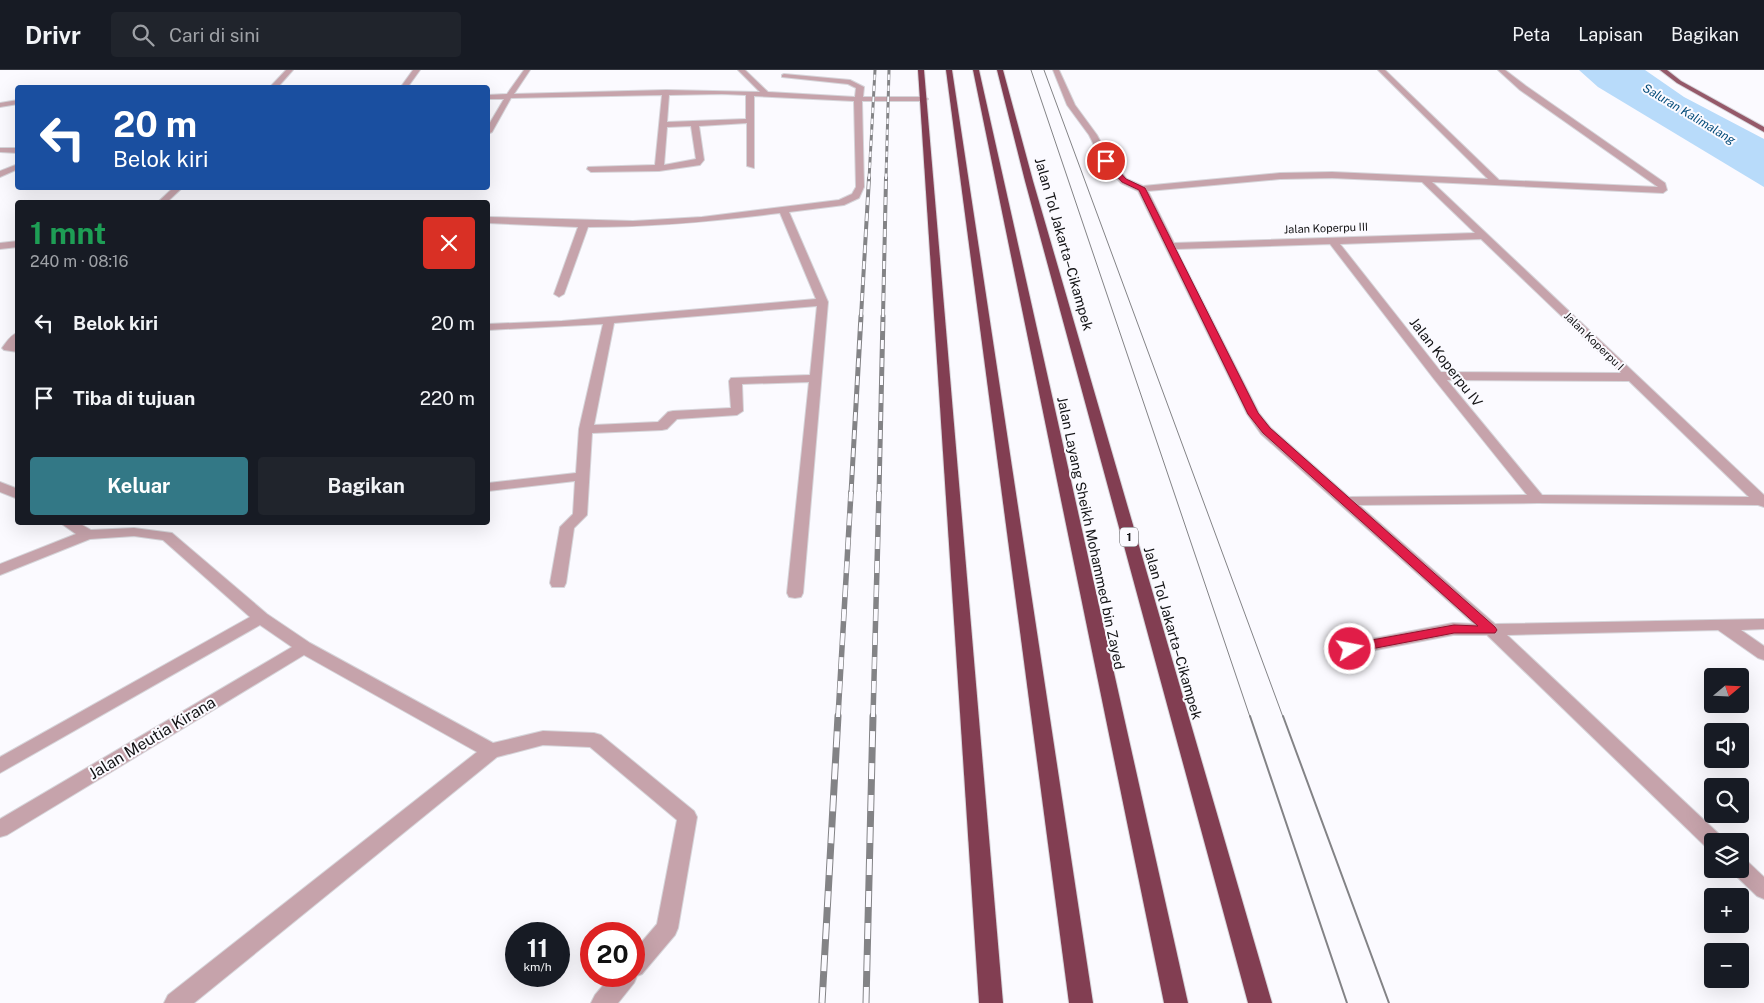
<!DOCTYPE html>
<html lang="id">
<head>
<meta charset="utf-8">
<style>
	:root { --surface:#171b24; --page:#20242c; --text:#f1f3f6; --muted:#9ea1a6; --line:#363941; --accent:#337886 }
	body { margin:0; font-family:"Public Sans",sans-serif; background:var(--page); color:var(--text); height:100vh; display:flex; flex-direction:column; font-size:19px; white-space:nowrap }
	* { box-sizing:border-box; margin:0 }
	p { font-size:16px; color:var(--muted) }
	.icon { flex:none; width:28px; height:28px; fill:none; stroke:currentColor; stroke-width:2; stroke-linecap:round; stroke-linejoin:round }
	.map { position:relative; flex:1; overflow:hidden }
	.drawer { position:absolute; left:15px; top:130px; width:475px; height:325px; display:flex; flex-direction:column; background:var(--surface); border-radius:5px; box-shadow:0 5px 20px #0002 }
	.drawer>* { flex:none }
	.banner { position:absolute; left:15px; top:15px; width:475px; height:105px; border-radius:5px; box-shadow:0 5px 20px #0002; background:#1a4fa0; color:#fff; overflow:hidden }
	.needle { width:32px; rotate:71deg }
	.fabs { position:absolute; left:1704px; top:598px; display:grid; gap:10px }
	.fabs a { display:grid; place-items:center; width:45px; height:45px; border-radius:5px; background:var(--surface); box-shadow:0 5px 20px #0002; font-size:25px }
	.speed { position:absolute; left:505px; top:852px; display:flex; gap:10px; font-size:25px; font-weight:700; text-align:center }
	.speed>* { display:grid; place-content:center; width:65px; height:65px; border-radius:50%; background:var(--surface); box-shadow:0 5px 20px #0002; line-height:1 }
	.speed small { font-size:12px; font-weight:400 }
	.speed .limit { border:8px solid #d22; background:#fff; color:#111 }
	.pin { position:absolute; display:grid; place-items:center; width:42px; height:42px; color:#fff; margin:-21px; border:2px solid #fff; border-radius:50%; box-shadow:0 1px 5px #0007 }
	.me { position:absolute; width:55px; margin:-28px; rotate:79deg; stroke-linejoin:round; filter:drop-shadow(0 0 4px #0008) }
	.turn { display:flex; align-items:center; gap:18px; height:105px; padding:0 15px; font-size:22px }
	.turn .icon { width:65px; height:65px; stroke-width:2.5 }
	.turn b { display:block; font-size:35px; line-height:42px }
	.round { display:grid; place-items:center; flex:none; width:52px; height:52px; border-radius:5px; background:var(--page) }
	.summary { display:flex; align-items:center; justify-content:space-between; height:85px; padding:0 15px }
	h1 { font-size:30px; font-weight:700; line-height:38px; color:#1e9e55 }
	.cta { display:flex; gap:10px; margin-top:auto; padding:10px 15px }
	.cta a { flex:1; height:58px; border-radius:5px; background:var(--accent); color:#fff; font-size:20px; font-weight:700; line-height:58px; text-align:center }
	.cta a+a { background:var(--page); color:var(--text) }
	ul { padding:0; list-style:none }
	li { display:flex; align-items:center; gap:15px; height:75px; padding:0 15px }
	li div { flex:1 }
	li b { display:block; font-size:19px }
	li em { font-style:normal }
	header { display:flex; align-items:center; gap:30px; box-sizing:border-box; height:70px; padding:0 25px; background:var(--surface); border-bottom:1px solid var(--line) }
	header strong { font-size:24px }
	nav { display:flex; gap:28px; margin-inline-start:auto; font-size:18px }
	.search { width:350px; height:45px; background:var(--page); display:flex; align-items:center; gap:12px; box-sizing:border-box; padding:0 18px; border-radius:5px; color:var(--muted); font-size:19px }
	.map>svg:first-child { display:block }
	.water { fill:#b8dbfa }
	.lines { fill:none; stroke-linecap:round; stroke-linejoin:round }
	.minor-casing { stroke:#d6d5da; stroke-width:2 }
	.major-casing { stroke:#d6d5da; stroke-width:2 }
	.highway-casing { stroke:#d6d5da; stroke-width:2 }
	.minor { fill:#c6a3ab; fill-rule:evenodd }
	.major { fill:#955969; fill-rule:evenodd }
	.highway { fill:#823e52; fill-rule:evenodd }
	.tram-far1 { stroke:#838386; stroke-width:1 }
	.tram { stroke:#838386; stroke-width:2 }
	.rail-far4-casing { stroke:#838386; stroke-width:3 }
	.rail-far3-casing { stroke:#838386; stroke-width:4 }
	.rail-far2-casing { stroke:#838386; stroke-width:5 }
	.rail-far1-casing { stroke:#838386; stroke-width:5.5 }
	.rail-casing { stroke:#838386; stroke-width:7 }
	.rail-far4 { stroke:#fbfaff; stroke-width:2; stroke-dasharray:5.5; stroke-linecap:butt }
	.rail-far3 { stroke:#fbfaff; stroke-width:2.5; stroke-dasharray:8; stroke-linecap:butt }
	.rail-far2 { stroke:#fbfaff; stroke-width:3; stroke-dasharray:9; stroke-linecap:butt }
	.rail-far1 { stroke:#fbfaff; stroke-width:4; stroke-dasharray:12; stroke-linecap:butt }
	.rail { stroke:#fbfaff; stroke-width:5; stroke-dasharray:16; stroke-linecap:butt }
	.route { fill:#e11d48; stroke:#92132f }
	.labels { text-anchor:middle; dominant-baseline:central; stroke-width:4; stroke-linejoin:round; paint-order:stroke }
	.far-street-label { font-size:11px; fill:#131315; stroke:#fbfaff }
	.far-water-label { font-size:12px; font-style:italic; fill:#034b79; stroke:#fbfaff }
	.shield { fill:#fbfaff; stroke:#59585b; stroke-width:1 }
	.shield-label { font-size:12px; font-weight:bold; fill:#131315 }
	.street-label { font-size:14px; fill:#131315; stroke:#fbfaff }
	.near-street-label { font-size:16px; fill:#131315; stroke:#fbfaff }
</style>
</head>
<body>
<header>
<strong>Drivr</strong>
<div class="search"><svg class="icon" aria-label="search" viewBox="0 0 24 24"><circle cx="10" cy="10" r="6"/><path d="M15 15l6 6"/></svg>Cari di sini</div>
<nav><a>Peta</a><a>Lapisan</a><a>Bagikan</a></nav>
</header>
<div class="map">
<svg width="1764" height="933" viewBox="0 0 1764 933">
	<rect width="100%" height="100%" fill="#fbfaff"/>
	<polygon class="water" points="1579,0 1645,0 1684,27 1764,69 1764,117 1598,17"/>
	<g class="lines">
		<defs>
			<g id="minor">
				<polygon points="286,0 293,0 277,18 269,18"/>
				<polygon points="413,0 420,0 407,18 400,18"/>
				<path d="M524,0H530L514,24L666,20L760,22L738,0H745L768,22L855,27L856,18L848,14L782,7V5L784,4L850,10L864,17L863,27H924L928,29L924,31H862L864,117L859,128L844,135L789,142L828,232L803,523L801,527L795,528L789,527L787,523L809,312L742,314L743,341L737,345L677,349L667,359L662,360L592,363L587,445L574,458L566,513L564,517H552L550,513L560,457L573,444L575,411L488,421V413L576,403L579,359L603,254L488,260V254L562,251L816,229L780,143C716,151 653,157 588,157L564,224L559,227L554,224L578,157L488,153V147L633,151L702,147L839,130L852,124L856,117L854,31L754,26V98L747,96V53L699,56L704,90L700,95L659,101L591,102L587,99L588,97L655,95L662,25L511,28L492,62L488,64V56L504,29H488V25L507,24ZM722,24L746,25V49L667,52L669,25ZM691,56L696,89L664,95L667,57ZM817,236L810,305L731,308L729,311L731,338L673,341L668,342L658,352L594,355L614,253Z"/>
				<path d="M1053,0H1059L1075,35L1097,65L1110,90L1127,109L1143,116L1280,103L1332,102L1488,109L1378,0H1385L1499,110L1658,117L1520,20L1498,0H1505L1526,16L1665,113L1667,120L1663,123L1432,112L1764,425V437L1758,435L1538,433L1359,435L1495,554L1764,549V559L1741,560L1764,576V590L1758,588L1718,560L1507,565L1720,765L1723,771H1712V779L1706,777L1487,565H1453L1350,585L1344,583L1342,579L1344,575L1350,573L1453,553L1474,554L1261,364L1247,344L1138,121L1121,113L1103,93L1089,65L1067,35ZM1332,108L1422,112L1475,163L1174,173L1148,121L1280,109ZM1481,169L1621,303L1441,302L1340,174ZM1330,174L1434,309L1527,425L1349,427L1271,358L1259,343L1176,179ZM1447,310L1629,311L1749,427L1542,425Z"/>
				<polygon points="18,30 18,34 0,37 0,33"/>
				<polygon points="0,78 18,78 18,83 0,82"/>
				<polygon points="18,94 18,99 0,107 0,101"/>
				<polygon points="173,118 182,118 167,132 158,132"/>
				<polygon points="18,171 18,177 0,179 0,173"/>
				<path d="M18,263V282L4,280L2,278C6,273 11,264 18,263Z"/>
				<polygon points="0,412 18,419 18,429 0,422"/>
				<polygon points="59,452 77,452 91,460 134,458 172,463 267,544 310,573 493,673 543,661 594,663 601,665 694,741 697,747 678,858 675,865 642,904 637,906 634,913 618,933 591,933 595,925 611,906 634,906 634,881 657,854 677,750 590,677 543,675 497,687 194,933 164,933 168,925 477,682 304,585 7,765 0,767 0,749 292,577 260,555 0,703 0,687 250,547 163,470 134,466 90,469 0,505 0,494 76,464"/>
				<polygon points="1740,788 1747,791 1764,807 1764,829 1757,826 1733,803 1730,799 1740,799"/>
			</g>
			<polygon id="major" points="1660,0 1667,0 1681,11 1764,57 1764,62 1677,13"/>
			<g id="highway">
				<polygon points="918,0 924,0 1003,933 979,933"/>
				<polygon points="946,0 952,0 1093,933 1069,933"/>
				<polygon points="973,0 979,0 1188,933 1164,933"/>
				<polygon points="997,0 1003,0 1033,111 1272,933 1248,933 1025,111"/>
			</g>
		</defs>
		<use href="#minor" class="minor-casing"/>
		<use href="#major" class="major-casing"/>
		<use href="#highway" class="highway-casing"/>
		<use href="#minor" class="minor"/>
		<use href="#major" class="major"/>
		<use href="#highway" class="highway"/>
		<g class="tram-far1">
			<polyline points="1031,0 1250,647"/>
			<polyline points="1044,0 1283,647"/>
		</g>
		<g class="tram">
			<polyline points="1250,646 1347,933"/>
			<polyline points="1283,646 1389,933"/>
		</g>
		<defs>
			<g id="rail-far4">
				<polyline points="869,109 875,0"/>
				<polyline points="886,109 889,0"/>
			</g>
			<g id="rail-far3">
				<polyline points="861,247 869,108"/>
				<polyline points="883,247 886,108"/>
			</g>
			<g id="rail-far2">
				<polyline points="851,423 861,246"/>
				<polyline points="879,423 883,246"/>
			</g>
			<g id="rail-far1">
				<polyline points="838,647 851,422"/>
				<polyline points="873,647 879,422"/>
			</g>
			<g id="rail">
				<polyline points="822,933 838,646"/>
				<polyline points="866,933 873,646"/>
			</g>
		</defs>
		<use href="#rail-far4" class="rail-far4-casing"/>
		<use href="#rail-far3" class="rail-far3-casing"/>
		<use href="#rail-far2" class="rail-far2-casing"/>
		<use href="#rail-far1" class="rail-far1-casing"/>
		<use href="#rail" class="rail-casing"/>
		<use href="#rail-far4" class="rail-far4"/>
		<use href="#rail-far3" class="rail-far3"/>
		<use href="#rail-far2" class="rail-far2"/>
		<use href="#rail-far1" class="rail-far1"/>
		<use href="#rail" class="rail"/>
	</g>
	<polygon class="route" points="1104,89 1108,89 1126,109 1145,118 1258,343 1270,358 1495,557 1497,560 1495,563 1454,563 1350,583 1346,582 1344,579 1350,574 1454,555 1478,556 1263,363 1248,344 1139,120 1122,112 1104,92"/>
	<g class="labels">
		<g class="far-street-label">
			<text transform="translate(1326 158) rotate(-2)">Jalan Koperpu III</text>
			<text transform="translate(1594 271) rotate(44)">Jalan Koperpu I</text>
		</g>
		<g class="far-water-label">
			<text transform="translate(1689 44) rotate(31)">Saluran Kalimalang</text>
		</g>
		<rect class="shield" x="1120" y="457.5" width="18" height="19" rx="4"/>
		<g class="shield-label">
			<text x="1129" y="467">1</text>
		</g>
		<g class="street-label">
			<text transform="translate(1064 174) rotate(74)">Jalan Tol Jakarta–Cikampek</text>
			<text transform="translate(1446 292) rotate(52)">Jalan Koperpu IV</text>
			<text transform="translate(1091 463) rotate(78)">Jalan Layang Sheikh Mohammed bin Zayed</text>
			<text transform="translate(1173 563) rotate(74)">Jalan Tol Jakarta–Cikampek</text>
		</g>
		<g class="near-street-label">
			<text transform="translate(152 668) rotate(-31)">Jalan Meutia Kirana</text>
		</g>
	</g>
</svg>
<div class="fabs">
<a><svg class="needle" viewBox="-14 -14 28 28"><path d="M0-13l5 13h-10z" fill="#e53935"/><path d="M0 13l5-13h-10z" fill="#9ea1a6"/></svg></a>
<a><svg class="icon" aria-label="sound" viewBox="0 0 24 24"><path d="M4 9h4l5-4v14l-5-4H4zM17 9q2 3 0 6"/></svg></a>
<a><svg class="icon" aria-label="search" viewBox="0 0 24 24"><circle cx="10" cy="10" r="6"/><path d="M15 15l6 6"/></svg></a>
<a><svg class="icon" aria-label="layers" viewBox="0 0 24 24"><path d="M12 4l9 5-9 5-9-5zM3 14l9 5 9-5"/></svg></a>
<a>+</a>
<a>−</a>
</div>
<div class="speed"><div>11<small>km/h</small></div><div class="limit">20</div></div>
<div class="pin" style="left:1106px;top:91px;background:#d93025"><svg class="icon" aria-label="arrive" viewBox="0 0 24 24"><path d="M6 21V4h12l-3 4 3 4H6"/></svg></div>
<svg class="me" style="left:1350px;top:579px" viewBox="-20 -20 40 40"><circle r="17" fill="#e11d48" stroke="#fff" stroke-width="3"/><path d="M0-11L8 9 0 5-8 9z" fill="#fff"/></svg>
<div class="banner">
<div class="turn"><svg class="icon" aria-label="left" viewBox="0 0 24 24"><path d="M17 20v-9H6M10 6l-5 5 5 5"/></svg><div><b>20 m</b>Belok kiri</div></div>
</div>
<section class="drawer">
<div class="summary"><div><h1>1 mnt</h1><p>240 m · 08:16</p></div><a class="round" style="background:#d93025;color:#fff"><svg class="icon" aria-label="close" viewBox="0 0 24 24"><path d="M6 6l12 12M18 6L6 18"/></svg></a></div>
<ul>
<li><svg class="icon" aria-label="left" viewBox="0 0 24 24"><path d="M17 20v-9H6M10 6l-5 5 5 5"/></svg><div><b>Belok kiri</b></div><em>20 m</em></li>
<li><svg class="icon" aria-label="arrive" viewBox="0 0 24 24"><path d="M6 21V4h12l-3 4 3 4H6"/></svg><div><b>Tiba di tujuan</b></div><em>220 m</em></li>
</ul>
<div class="cta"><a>Keluar</a><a>Bagikan</a></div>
</section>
</div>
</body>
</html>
